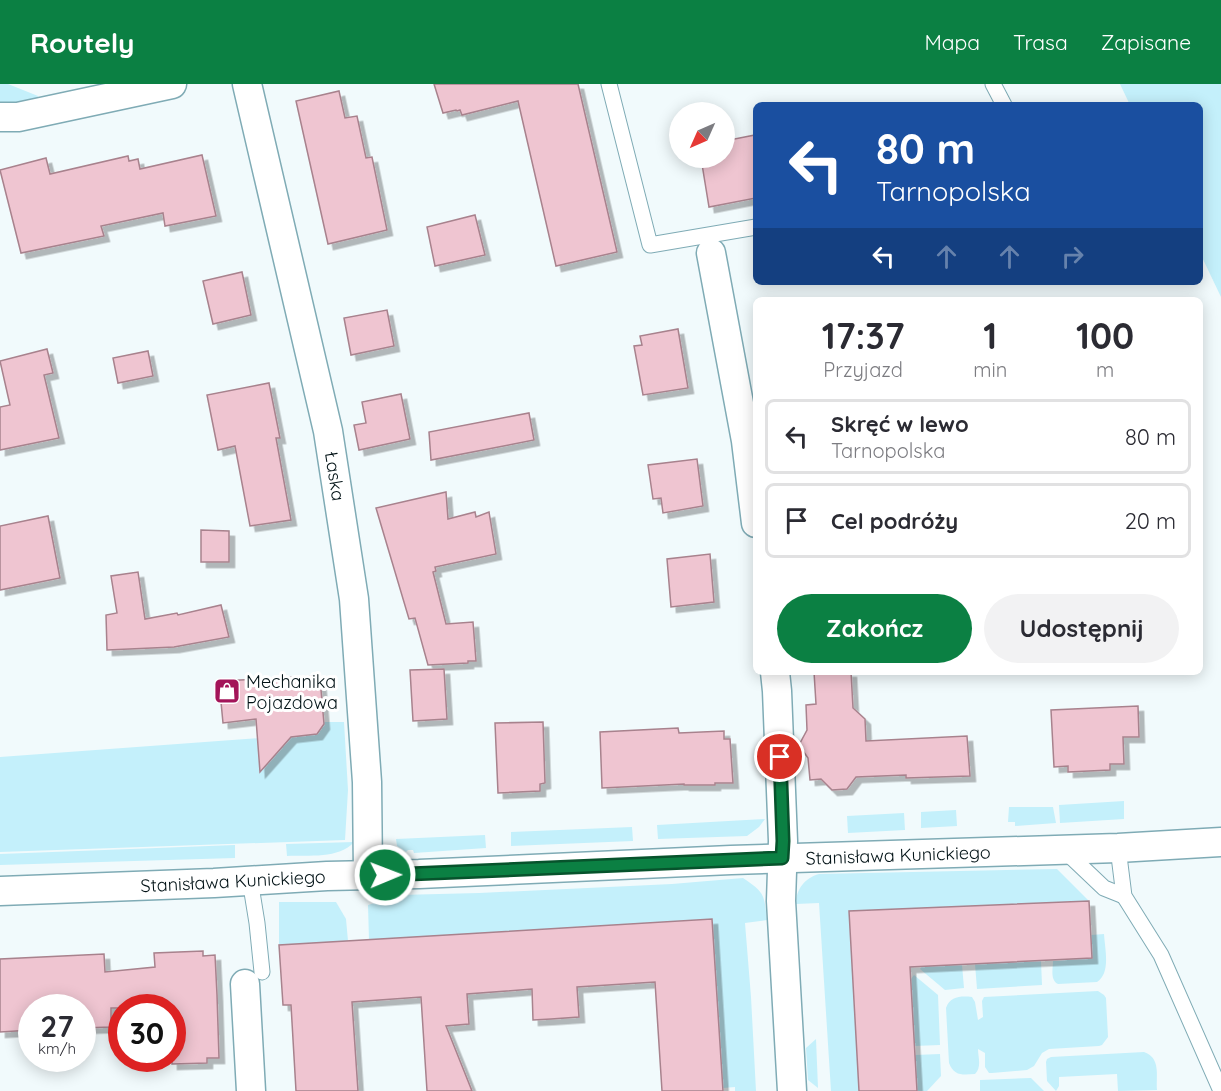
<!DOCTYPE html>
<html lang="pl">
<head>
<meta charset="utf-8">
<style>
	:root { --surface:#fff; --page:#f2f2f3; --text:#2b2b33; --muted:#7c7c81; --line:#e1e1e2; --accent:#0b8043 }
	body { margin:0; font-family:Quicksand,sans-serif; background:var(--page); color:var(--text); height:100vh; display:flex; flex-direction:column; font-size:22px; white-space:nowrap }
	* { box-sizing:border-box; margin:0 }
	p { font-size:20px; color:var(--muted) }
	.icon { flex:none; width:33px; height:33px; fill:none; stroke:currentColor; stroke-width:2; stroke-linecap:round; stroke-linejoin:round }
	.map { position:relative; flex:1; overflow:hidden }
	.details { position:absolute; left:753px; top:213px; width:450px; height:378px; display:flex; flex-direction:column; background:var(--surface); border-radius:9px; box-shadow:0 3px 15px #0003 }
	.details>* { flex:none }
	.guide { position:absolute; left:753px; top:18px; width:450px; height:183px; border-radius:9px; box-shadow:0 3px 15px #0003; background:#1a4fa0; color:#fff; overflow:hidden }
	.needle { width:39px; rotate:225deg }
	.buttons { position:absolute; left:669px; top:18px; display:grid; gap:12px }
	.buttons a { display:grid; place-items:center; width:66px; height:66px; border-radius:50%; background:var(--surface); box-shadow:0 3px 15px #0003; font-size:30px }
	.speed { position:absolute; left:18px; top:910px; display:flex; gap:12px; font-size:30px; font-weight:700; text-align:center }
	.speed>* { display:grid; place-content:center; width:78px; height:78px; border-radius:50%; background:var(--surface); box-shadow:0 3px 15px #0003; line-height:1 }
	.speed small { font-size:15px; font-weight:400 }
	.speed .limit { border:9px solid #d22; background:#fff; color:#111 }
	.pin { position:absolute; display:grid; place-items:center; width:51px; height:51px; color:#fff; margin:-26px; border:3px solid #fff; border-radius:50%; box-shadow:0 2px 6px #0007 }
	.me { position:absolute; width:66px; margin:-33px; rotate:89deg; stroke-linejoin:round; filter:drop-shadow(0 0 4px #0008) }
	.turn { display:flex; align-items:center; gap:21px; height:126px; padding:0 24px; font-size:27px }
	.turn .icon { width:78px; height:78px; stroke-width:2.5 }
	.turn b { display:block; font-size:42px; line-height:51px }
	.lanes { display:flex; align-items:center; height:57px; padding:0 24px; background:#0003; justify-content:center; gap:30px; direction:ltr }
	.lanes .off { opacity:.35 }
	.eta { display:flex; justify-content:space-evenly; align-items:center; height:102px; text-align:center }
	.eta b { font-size:36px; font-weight:700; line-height:42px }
	.action { display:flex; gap:12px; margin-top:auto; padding:12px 24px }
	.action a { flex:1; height:69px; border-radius:36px; background:var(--accent); color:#fff; font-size:24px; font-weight:700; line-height:69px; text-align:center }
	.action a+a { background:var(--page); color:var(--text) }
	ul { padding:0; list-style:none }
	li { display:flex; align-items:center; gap:18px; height:75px; margin:0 12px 9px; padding:0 12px; border:3px solid var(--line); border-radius:9px }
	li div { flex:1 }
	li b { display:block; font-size:22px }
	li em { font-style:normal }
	header { display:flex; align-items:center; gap:36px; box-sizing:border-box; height:84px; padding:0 30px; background:var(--accent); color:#fff }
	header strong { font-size:28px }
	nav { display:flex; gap:33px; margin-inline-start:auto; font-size:21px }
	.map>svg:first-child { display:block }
	.green { fill:#c4f0fb }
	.building { fill:#efc5d1; stroke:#a8828d; stroke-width:1.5; filter:url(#shadow) }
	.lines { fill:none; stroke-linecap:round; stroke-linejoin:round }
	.service-casing { stroke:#7fabb5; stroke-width:17 }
	.minor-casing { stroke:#7fabb5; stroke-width:31 }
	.service { stroke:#fff; stroke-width:15 }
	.minor { stroke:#fff; stroke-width:28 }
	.route-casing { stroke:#07532c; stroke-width:15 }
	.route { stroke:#0b8043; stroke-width:10 }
	.labels { text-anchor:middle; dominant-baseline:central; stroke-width:6; stroke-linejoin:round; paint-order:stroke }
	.street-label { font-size:18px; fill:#021216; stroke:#fff }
	.poi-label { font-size:18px; fill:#021216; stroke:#fff; text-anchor:start }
</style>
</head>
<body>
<header>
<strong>Routely</strong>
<nav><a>Mapa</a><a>Trasa</a><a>Zapisane</a></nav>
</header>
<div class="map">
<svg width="1221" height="1007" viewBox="0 0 1221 1007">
	<defs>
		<filter id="shadow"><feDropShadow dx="5.5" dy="5.5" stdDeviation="0" flood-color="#0004"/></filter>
	</defs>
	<rect width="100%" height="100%" fill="#f1fafc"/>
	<g class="green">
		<polygon points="0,0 8,0 38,12 37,16 14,21 0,19"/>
		<polygon points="1120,0 1221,0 1221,213 1200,169 1200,21 1130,21"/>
		<polygon points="322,638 344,638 348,706 345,756 0,768 0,673 316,650 322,644"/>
		<polygon points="1124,717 1124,735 1060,739 1059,721"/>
		<polygon points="1009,723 1053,723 1056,739 1015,742 1015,738 1008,738"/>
		<polygon points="956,726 957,742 921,744 921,728"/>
		<polygon points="904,729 905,746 848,749 847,732"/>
		<polygon points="765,735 759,743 747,752 658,755 657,741"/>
		<polygon points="632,743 633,757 511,762 511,748"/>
		<polygon points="485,751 486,764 414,769 413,766 408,766 406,768 397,762 396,755"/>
		<path d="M354,758C339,775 309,771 287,772L286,760Z"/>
		<polygon points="235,761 235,774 0,781 0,770"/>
		<path d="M1057,785L1089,817L849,827L859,1007H831L819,819L796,820C796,805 805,794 819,790Z"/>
		<path d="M743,794C765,809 764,810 767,836L745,839L751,913L756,1007H735V1003L723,1004L712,835L369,856L368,821L399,811L479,809L672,800Z"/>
		<polygon points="279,818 336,818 346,835 348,857 279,861"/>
		<path d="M1104,850C1105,866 1111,889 1097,898L1058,900C1050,896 1053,885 1053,877L1092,874L1091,851Z"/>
		<polygon points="1041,877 1042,901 977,905 975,880"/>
		<polygon points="962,881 964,904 945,906 920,885 922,882"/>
		<polygon points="914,891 938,911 940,961 914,962 911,895"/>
		<path d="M1098,907L1104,911L1106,914L1108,953L1102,961L1099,962L1049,965L1042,969L1034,982L1027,986L992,989H989L985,983V969L978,965C978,973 982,983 975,990C962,991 954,992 949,979L946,924C950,912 961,912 972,913L975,918L978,936L983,933L982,917L984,913Z"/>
		<polygon points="816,955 818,1004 808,996 806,964"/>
		<path d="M1144,968C1161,974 1156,991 1157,1006L1118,1007L1117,990L1059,993V1002L1056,1007L1047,997L1046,978L1047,975L1051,973Z"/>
		<polygon points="940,970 941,992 927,1007 917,1007 915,971"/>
		<polygon points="1031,994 1044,1007 980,1007 980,996"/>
	</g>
	<g class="building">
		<polygon points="434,0 578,0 617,168 556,182 518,17 462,31 460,26 457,27 456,26 443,29"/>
		<polygon points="339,7 345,34 357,32 366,74 372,73 387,146 328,160 296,17"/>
		<polygon points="755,51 756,114 709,123 701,74 724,74 724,57"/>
		<polygon points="202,71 216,132 165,142 163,129 101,142 104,152 21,169 0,86 46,74 50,90 128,72 129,77 138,75 140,85"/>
		<polygon points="475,131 485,171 435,182 427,143"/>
		<polygon points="242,188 251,231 213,240 203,197"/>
		<polygon points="387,226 394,262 351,271 344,234"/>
		<polygon points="678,245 688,304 643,311 634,262 642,261 640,252"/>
		<polygon points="47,265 53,289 44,291 59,354 0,366 0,323 10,321 0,277"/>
		<polygon points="148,267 153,292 118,299 113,274"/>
		<polygon points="269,299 280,354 276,354 291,436 250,442 235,362 218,366 207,311"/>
		<polygon points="401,310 410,355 359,366 354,341 366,339 362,318"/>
		<polygon points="529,329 534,356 431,376 429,348"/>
		<polygon points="697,375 703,422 663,429 661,414 653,415 648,381"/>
		<polygon points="446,408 448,435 475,428 476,433 489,428 496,470 435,483 436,487 433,488 446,540 473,538 476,577 468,577 468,579 428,581 415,534 409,535 376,424"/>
		<polygon points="48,432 60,494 0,506 0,442"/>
		<polygon points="201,446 229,447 229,478 201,478"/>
		<polygon points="710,470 714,518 671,523 667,475"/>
		<polygon points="138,488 145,535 177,529 178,531 221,521 229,553 174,563 107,566 106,531 117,529 111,492"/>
		<polygon points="444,585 447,635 413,637 410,586"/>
		<polygon points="814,588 851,588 853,624 865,635 866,657 967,652 970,692 906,694 906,691 856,693 847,705 832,706 821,695 810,696 808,674 799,661 807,646 806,621 816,620"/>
		<polygon points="318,592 318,594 320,594 324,640 317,650 291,653 260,688 256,635 223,639 219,597"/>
		<polygon points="1138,622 1139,653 1123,653 1124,680 1110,680 1110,686 1068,688 1068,682 1054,683 1051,626"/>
		<polygon points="543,638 545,699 540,700 540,707 498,709 495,639"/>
		<polygon points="678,644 679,649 724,647 724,655 730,655 733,699 715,699 715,701 684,701 684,700 602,704 600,648"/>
		<polygon points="1089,817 1092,874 910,883 917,1007 859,1007 849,827"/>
		<polygon points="712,835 723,1007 662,1007 655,898 577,903 579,933 551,935 533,936 532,905 467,910 469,940 446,942 472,1007 427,1007 421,913 352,918 358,1007 296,1007 291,921 283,921 279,861"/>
		<polygon points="203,867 203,872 215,871 217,911 219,974 207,974 207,979 172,980 172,924 111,924 111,943 82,944 82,924 32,924 32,946 0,948 0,875 104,870 105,888 155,883 154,869"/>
	</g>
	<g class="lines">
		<defs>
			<g id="service">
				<polyline points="609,0 650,161 756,143"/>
				<polyline points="993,0 1004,21"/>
				<polyline points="1118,764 1124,812 1161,871 1221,1007"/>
				<polyline points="1064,766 1104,804 1124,812"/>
				<polyline points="250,796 257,839 262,888"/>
			</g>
			<g id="minor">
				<polyline points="247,0 328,347 354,515 367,698 368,791"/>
				<polyline points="0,33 18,33 172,0"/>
				<polyline points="711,169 746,357 756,439"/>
				<polyline points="775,588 777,607 783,757 781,817 792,1007"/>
				<polyline points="0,807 214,799 327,792 419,790 731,776 1118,764 1221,758"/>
				<polyline points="245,900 251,1007"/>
			</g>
		</defs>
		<use href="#service" class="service-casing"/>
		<use href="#minor" class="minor-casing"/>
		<use href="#service" class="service"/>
		<use href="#minor" class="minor"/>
	</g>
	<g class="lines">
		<defs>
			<polyline id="route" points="385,791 782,774 783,757 780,673"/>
		</defs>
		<use href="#route" class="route-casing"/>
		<use href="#route" class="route"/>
	</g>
	<defs>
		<symbol id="shop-square" viewBox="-11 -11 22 22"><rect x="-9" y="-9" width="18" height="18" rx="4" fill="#a31459" stroke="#fff"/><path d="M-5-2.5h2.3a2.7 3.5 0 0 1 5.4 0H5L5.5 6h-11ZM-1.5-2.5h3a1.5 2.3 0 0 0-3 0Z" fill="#fff"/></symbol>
	</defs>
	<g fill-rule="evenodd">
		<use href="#shop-square" x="212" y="592" width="30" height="30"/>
	</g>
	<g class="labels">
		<g class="street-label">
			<text transform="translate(335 392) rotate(81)">Łaska</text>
			<text transform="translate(898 771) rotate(-2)">Stanisława Kunickiego</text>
			<text transform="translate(233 797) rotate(-3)">Stanisława Kunickiego</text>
		</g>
		<g class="poi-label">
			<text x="246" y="597">Mechanika<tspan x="246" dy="21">Pojazdowa</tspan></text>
		</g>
	</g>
</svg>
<div class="buttons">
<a><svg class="needle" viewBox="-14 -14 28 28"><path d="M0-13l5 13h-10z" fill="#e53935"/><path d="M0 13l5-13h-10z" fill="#7c7c81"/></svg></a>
</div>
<div class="speed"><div>27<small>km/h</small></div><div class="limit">30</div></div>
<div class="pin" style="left:780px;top:673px;background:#d93025"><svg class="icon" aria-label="arrive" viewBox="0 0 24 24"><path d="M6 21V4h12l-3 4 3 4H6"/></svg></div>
<svg class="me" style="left:385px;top:791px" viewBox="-20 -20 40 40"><circle r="17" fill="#0b8043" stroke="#fff" stroke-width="3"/><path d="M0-11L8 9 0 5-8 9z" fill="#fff"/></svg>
<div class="guide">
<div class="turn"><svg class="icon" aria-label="left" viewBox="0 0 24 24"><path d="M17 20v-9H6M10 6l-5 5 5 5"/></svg><div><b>80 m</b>Tarnopolska</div></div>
<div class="lanes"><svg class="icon" aria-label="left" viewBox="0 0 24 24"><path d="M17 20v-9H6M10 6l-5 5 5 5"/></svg><svg class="icon off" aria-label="ahead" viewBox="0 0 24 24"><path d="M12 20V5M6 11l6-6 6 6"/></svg><svg class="icon off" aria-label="ahead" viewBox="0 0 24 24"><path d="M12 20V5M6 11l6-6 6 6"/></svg><svg class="icon off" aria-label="right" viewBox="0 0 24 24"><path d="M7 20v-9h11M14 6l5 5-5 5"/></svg></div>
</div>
<section class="details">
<div class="eta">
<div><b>17:37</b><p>Przyjazd</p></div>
<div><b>1</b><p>min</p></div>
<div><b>100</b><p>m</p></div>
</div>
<ul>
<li><svg class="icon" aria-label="left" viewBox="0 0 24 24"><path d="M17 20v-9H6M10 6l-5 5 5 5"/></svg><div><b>Skręć w lewo</b><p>Tarnopolska</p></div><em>80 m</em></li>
<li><svg class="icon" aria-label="arrive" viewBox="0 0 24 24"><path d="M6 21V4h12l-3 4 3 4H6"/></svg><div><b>Cel podróży</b></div><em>20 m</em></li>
</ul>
<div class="action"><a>Zakończ</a><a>Udostępnij</a></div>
</section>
</div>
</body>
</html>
